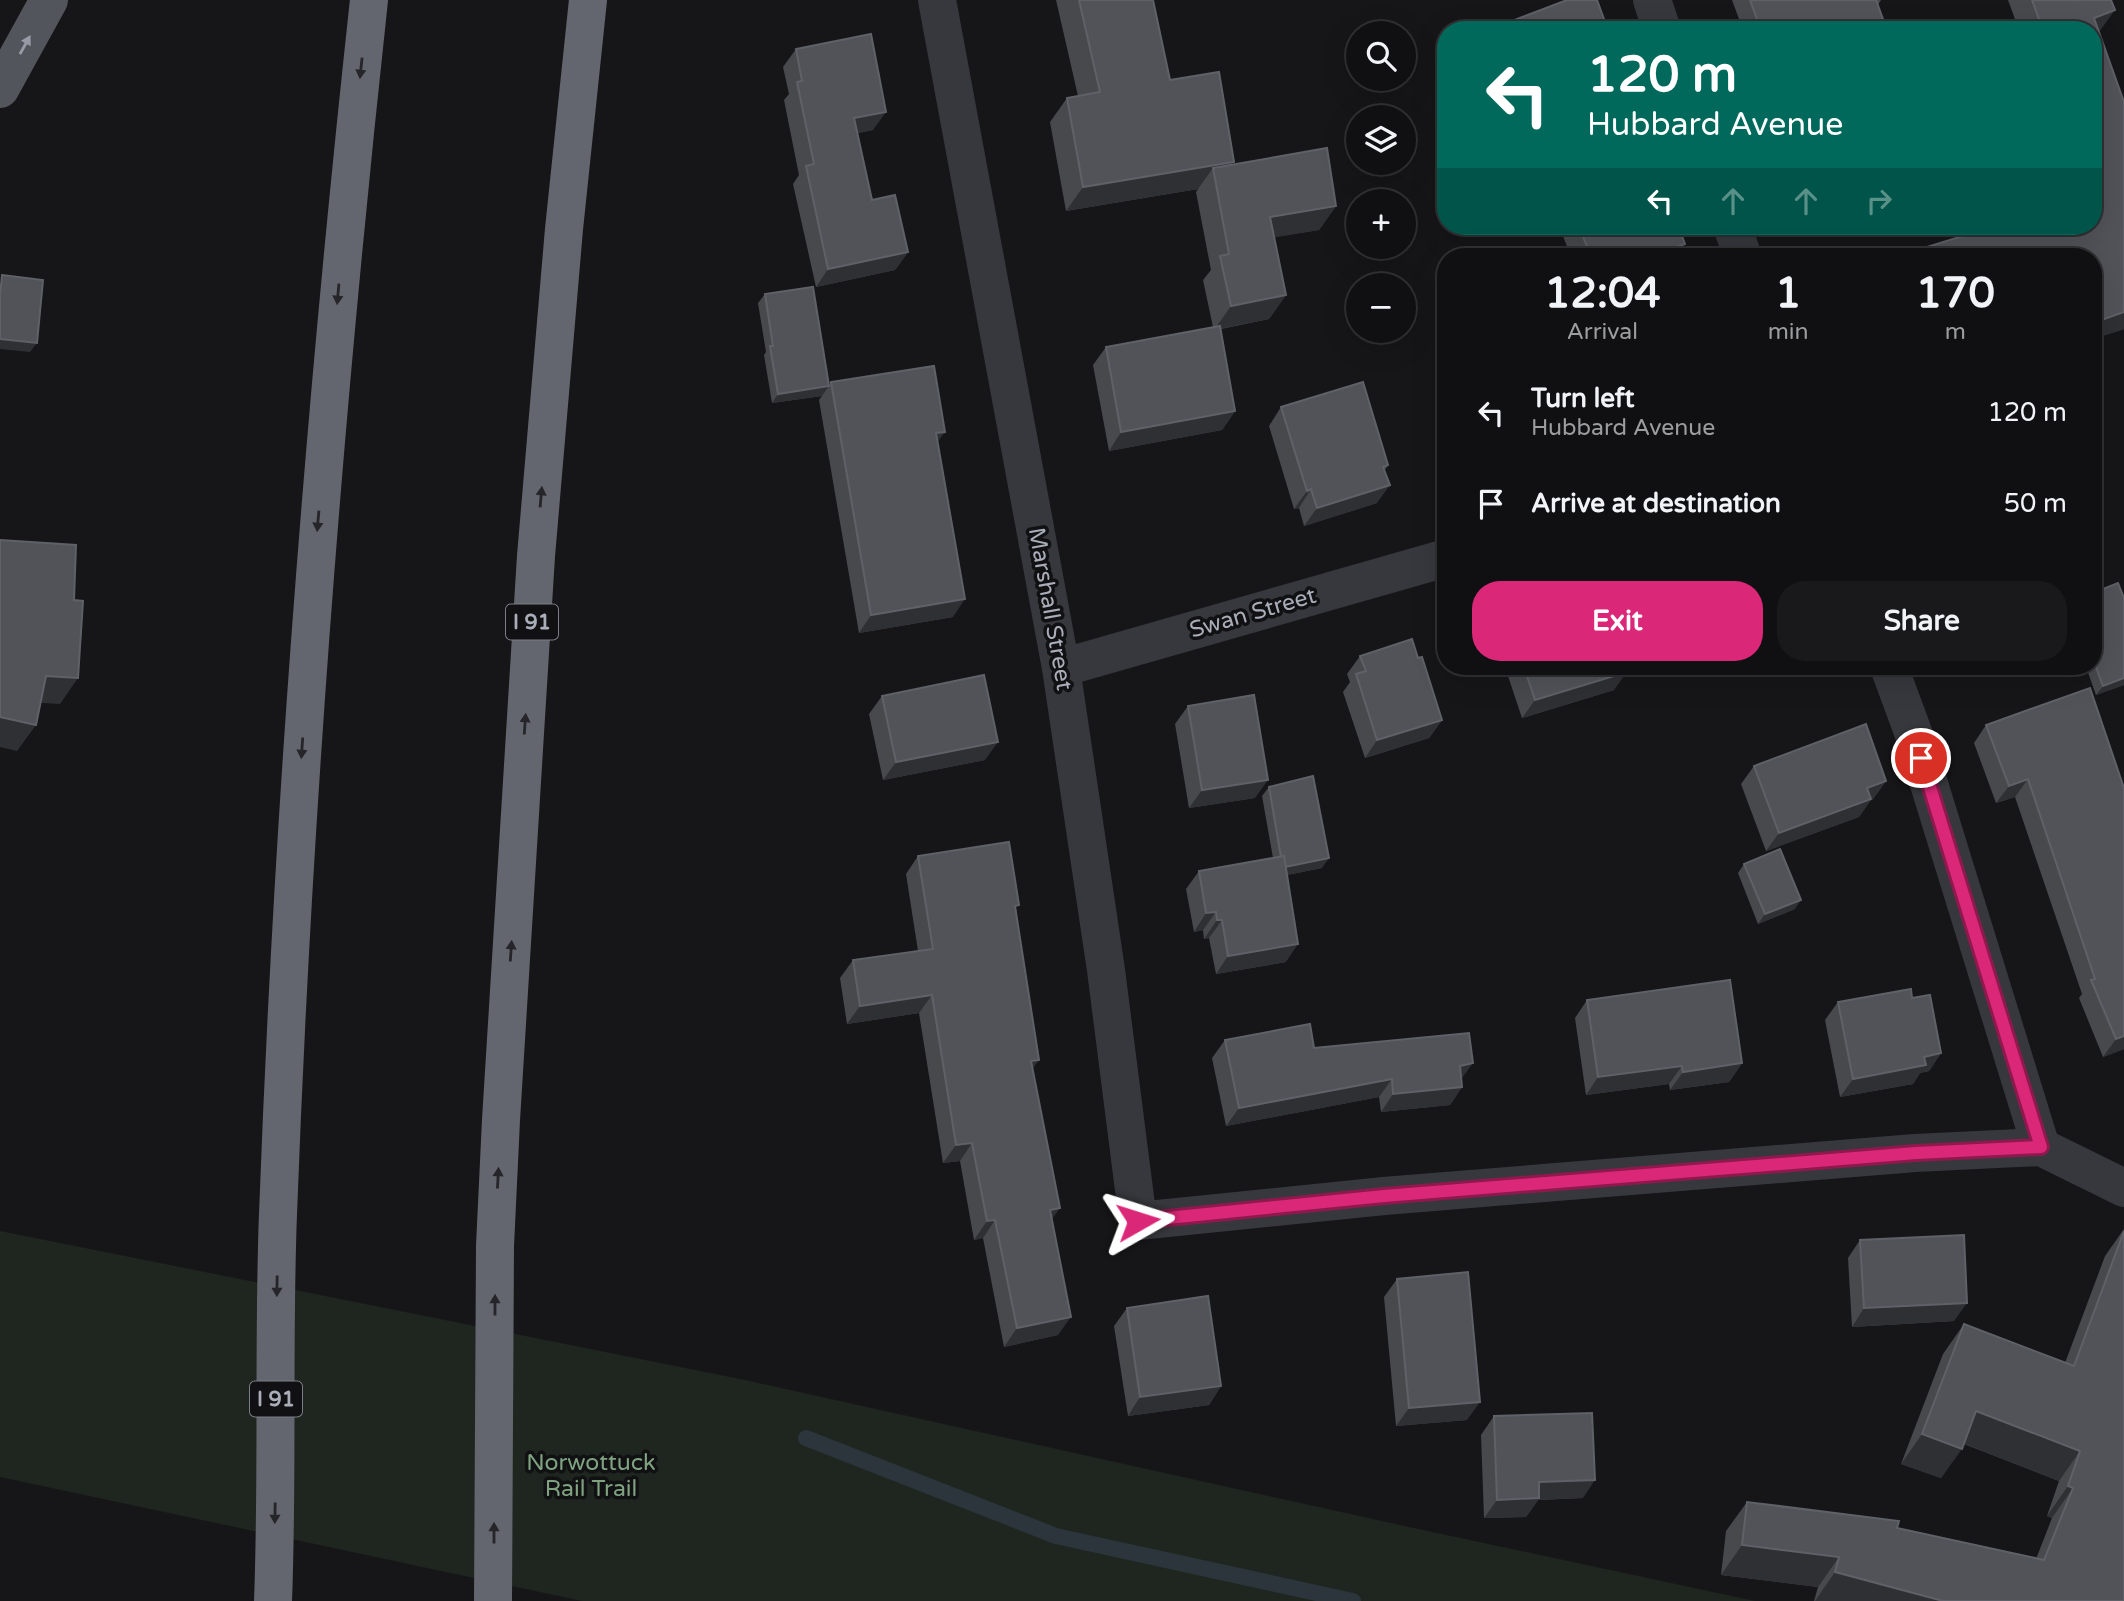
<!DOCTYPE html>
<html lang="en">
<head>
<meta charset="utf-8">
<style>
	:root { --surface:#101012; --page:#19191b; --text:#f1f3f6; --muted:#9c9d9f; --line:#303032; --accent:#db2777 }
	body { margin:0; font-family:"Varela Round",sans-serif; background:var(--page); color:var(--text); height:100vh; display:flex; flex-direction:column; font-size:26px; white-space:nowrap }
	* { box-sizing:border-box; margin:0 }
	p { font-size:23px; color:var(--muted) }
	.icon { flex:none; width:38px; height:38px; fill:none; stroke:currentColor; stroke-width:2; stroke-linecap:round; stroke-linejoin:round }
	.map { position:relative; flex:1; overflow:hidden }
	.details { position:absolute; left:1437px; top:248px; width:665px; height:427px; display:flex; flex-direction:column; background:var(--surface); border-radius:28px; box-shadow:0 7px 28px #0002,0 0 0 2px var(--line) }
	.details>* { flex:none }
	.guide { position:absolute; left:1437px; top:21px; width:665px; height:214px; border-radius:28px; box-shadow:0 7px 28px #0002,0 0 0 2px var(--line); background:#00695c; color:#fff; overflow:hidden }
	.fabs { position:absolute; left:1346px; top:21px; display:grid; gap:14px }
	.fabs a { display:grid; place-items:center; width:70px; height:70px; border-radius:50%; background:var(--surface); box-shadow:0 7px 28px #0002,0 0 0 2px var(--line); font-size:35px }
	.pin { position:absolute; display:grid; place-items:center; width:60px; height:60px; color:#fff; margin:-30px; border:4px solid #fff; border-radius:50%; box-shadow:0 2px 7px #0007 }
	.me { position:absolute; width:77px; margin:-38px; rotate:84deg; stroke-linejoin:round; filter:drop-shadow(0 0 5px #0008) }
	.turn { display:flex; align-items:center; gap:24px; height:147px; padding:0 35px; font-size:32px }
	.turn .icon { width:91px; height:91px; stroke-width:2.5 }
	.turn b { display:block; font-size:49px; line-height:60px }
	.lanes { display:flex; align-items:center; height:66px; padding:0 35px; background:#0003; justify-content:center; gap:35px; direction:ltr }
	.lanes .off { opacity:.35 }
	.eta { display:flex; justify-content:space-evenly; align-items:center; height:119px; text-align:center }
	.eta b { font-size:42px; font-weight:800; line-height:49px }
	.button { display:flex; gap:14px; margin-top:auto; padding:14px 35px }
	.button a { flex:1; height:80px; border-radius:28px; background:var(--accent); color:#fff; font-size:28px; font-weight:800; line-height:80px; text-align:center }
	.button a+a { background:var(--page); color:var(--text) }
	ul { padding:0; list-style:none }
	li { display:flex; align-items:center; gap:21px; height:91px; padding:0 35px }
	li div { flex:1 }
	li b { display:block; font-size:26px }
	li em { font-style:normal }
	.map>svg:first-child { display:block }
	.green { fill:#1e261f }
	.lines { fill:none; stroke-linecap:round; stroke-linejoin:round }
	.stream { stroke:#2c353c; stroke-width:16 }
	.street { stroke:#37383d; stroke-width:38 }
	.primary { stroke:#53555c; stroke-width:38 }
	.highway { stroke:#63666e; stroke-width:38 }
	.wall { fill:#47494d }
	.shaded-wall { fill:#2f3033 }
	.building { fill:#525359; stroke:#5f6168; stroke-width:2 }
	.oneway { fill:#979ba6 }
	.oneway2 { fill:#26262a }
	.route-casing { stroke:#8e194d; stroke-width:18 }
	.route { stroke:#db2777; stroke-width:12 }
	.labels { text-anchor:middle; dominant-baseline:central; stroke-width:7; stroke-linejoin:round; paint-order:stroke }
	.shield { fill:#111113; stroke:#7b7e86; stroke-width:2 }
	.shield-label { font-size:21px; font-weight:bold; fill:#a8adb8 }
	.street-label { font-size:23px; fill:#a8adb8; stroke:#111113 }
	.park-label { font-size:23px; fill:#7fa381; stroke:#111113 }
</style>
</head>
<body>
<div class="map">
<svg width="2124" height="1601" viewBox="0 0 2124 1601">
	<rect width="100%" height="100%" fill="#161618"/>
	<polygon class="green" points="0,1231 745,1380 1409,1527 1755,1601 582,1601 0,1477"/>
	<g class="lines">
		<polyline class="stream" points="806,1438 1056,1536 1353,1601"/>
		<g class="street">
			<polyline points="937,0 1061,668 1106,970 1138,1221 1384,1196 1915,1153 2041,1147 2124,1188"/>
			<polyline points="1652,0 1662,30"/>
			<polyline points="1732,226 1743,257"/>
			<polyline points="1889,667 1913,732 2041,1147"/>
			<polyline points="1061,668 1446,558"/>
		</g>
		<polyline class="primary" points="0,89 49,0"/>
		<g class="highway">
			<path d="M273,1601C278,1472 273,1343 278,1214C293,808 325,404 369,0"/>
			<polyline points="493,1601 495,1246 501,1120 536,556 564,229 588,0"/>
		</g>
	</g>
	<g class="wall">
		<polygon points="1056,0 1153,0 1170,80 1232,164 1336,206 1319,230 1274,237 1286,295 1269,319 1221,329 1235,411 1222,430 1109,451 1093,365 1106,347 1213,327 1203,280 1211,270 1196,192 1198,189 1066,211 1050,122 1067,98 1078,96"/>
		<polygon points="1732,0 1881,0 1878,5 1887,30 1743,30"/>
		<polygon points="2008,0 2111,0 2099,33 2124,329 2093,339 2093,257 1897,257 2093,226 2093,30 2019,30"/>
		<polygon points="796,49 873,130 857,133 872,200 908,252 895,270 816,287 793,184 799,175 784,100 789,94 783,67"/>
		<polygon points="1571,226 1678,226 1685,244 1676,257 1571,257 1563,236"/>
		<polygon points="765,294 829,386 831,382 937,442 953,617 859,633 819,400 822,396 772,403 764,355 766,352 758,303"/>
		<polygon points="1281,407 1388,465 1385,470 1377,503 1304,526 1299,508 1294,509 1269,426"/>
		<polygon points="2093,593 2124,598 2124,685 2096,695 2086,667 2093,667"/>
		<polygon points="1360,656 1442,720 1429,738 1365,758 1343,692 1350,682 1347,674"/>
		<polygon points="1505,667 1626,667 1614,690 1522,718"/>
		<polygon points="2090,688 2124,1049 2103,1057 2079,998 2082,994 2015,797 1996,803 1974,743 1986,725"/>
		<polygon points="882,696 985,760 883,780 869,714"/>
		<polygon points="1188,706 1255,798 1189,808 1175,724"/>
		<polygon points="1754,766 1886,781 1873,799 1870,801 1859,817 1766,851 1741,784"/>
		<polygon points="1269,787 1322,868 1287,875 1286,962 1216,974 1209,938 1204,939 1203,930 1194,932 1186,889 1199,871 1273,858 1262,796"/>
		<polygon points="918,856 1015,910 1033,1069 1052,1220 1058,1335 1004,1347 983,1238 974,1240 960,1161 943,1163 919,1013 847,1024 840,978 853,960 918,951 906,874"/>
		<polygon points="1744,864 1795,909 1758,924 1738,873"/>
		<polygon points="1587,1000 1742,1063 1729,1082 1670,1090 1669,1084 1586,1095 1575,1018"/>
		<polygon points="1838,1002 1941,1053 1929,1071 1920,1073 1913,1084 1840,1097 1825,1020"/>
		<polygon points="1225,1040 1314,1048 1462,1080 1462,1087 1450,1105 1381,1112 1379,1097 1226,1126 1212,1058"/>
		<polygon points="2124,1229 2124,1601 1814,1601 1818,1587 1721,1575 1726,1531 1747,1502 1897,1528 2036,1559 2052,1518 2047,1516 2059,1481 1964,1444 1941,1478 1901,1464 1943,1354 1964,1324 2065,1363 2105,1256"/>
		<polygon points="1860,1240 1954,1321 1852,1327 1848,1258"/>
		<polygon points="1397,1279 1467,1420 1396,1426 1384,1297"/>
		<polygon points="1127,1308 1221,1386 1209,1405 1128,1416 1114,1326"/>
		<polygon points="1494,1416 1583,1498 1538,1500 1526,1517 1484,1518 1481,1435"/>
	</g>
	<g class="shaded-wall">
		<polygon points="2115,10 2099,32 2094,18"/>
		<polygon points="886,112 873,130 841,137 854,118"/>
		<polygon points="1234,162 1216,186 1213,168 1198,189 1066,211 1083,187"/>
		<polygon points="1336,206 1319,230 1253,241 1270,217"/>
		<polygon points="1685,244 1676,257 1649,257"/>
		<polygon points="908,252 895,270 816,287 828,269"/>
		<polygon points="1286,295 1269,319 1214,330 1231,306"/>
		<polygon points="2124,312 2124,329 2093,339 2093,323"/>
		<polygon points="0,339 37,343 30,352 0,349"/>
		<polygon points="829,386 822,396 772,403 778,394"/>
		<polygon points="1235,411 1222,430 1109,451 1121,432"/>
		<polygon points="945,432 932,449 936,433"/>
		<polygon points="1390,485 1377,503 1304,526 1317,508"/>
		<polygon points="1311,489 1299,508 1294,509 1307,491"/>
		<polygon points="965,599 953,617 859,633 871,615"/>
		<polygon points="1627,672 1614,690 1522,718 1535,700"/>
		<polygon points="46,676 78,678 60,704 27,702"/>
		<polygon points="2124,678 2124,685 2096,695 2103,686"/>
		<polygon points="0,717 36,725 17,751 0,747"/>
		<polygon points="1442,720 1429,738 1365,758 1377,740"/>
		<polygon points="998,742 985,760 883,780 896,762"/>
		<polygon points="2028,779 2015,797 1996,803 2009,786"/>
		<polygon points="1268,780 1255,798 1189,808 1202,790"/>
		<polygon points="1886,781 1873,799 1870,801 1859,817 1766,851 1779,833 1867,788"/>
		<polygon points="1329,858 1322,868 1276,877 1283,867"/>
		<polygon points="1801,900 1795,909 1758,924 1765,914"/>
		<polygon points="1216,912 1203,930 1194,932 1206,913"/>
		<polygon points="1217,920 1222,920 1209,938 1204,939"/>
		<polygon points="1298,944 1286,962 1216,974 1228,956"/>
		<polygon points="932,995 919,1013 847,1024 860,1006"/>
		<polygon points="2124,1036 2124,1049 2103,1057 2116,1039"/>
		<polygon points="1941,1053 1929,1071 1920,1073 1913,1084 1840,1097 1853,1079 1924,1057"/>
		<polygon points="1039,1060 1026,1078 1031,1061"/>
		<polygon points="1473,1063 1460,1081 1460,1066"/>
		<polygon points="1742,1063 1729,1082 1670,1090 1683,1072"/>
		<polygon points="1682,1066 1669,1084 1586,1095 1598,1077"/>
		<polygon points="1392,1079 1379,1097 1226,1126 1239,1108"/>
		<polygon points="1462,1087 1450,1105 1381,1112 1393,1094"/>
		<polygon points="972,1143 960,1161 943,1163 956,1145"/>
		<polygon points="1060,1208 1047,1226 1050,1210"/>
		<polygon points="995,1220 983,1238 974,1240 987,1221"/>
		<polygon points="1967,1303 1954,1321 1852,1327 1864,1308"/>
		<polygon points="1071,1317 1058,1335 1004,1347 1017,1328"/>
		<polygon points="1221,1386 1209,1405 1128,1416 1140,1397"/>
		<polygon points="1480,1402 1467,1420 1396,1426 1409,1408"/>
		<polygon points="1976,1411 2080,1451 2059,1481 1955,1440"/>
		<polygon points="1922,1434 1962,1449 1941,1478 1901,1464"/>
		<polygon points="1595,1480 1583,1498 1538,1500 1526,1517 1484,1518 1497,1500 1539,1482"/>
		<polygon points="2068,1486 2073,1488 2052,1518 2047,1516"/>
		<polygon points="1742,1545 1839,1557 1818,1587 1721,1575"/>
		<polygon points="1835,1572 1943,1601 1815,1601"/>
	</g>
	<g class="building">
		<polygon points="1079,0 1153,0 1170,80 1219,72 1234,162 1083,187 1067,98 1100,92"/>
		<polygon points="1567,0 1597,0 1608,30 1492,30 1491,29"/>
		<polygon points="1750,0 1876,0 1887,30 1846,30 1845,27 1837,30 1761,30"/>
		<polygon points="2032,0 2111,0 2115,10 2094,18 2124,102 2124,312 2093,323 2093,257 1898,256 1995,226 2093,226 2093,30 2043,30"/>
		<polygon points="871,34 886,112 854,118 872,200 895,195 908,252 828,269 806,166 814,164 797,82 802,81 796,49"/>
		<polygon points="1327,148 1336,206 1270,217 1286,295 1231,306 1220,256 1229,254 1213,168"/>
		<polygon points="1579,226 1678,226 1685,244 1649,257 1591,257"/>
		<polygon points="2,275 43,280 37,343 0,339 0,296"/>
		<polygon points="813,287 829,386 778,394 770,346 773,346 765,294"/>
		<polygon points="1220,326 1235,411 1121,432 1106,347"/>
		<polygon points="934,366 945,432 936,433 965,599 871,615 831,382"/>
		<polygon points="1363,382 1388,465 1383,467 1390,485 1317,508 1311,489 1307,491 1281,407"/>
		<polygon points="0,540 76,545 74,600 83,601 78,678 46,676 36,725 0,717"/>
		<polygon points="2118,583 2124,598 2124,678 2103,686 2093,659 2093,593"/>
		<polygon points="1412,639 1418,658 1422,657 1442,720 1377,740 1356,674 1366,671 1360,656"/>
		<polygon points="1524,667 1626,667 1627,672 1535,700"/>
		<polygon points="984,675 998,742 896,762 882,696"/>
		<polygon points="2090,688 2124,788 2124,1036 2116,1039 2091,980 2095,979 2028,779 2009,786 1986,725"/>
		<polygon points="1254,695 1268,780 1202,790 1188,706"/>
		<polygon points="1866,724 1886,781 1867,788 1871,799 1779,833 1754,766"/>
		<polygon points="1313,776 1329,858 1285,867 1284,856 1281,857 1269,787"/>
		<polygon points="1009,842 1019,905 1015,906 1039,1060 1031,1061 1060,1208 1050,1210 1071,1317 1017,1328 995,1220 987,1221 972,1143 956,1145 932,995 860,1006 853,960 933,949 918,856"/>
		<polygon points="1780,849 1801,900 1765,914 1744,864"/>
		<polygon points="1284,856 1298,944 1228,956 1222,920 1217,920 1216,912 1206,913 1199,871"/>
		<polygon points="1730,980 1742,1063 1683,1072 1682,1066 1598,1077 1587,1000"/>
		<polygon points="1911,989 1912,998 1930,995 1941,1053 1924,1057 1926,1065 1853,1079 1838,1002"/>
		<polygon points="1310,1024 1314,1048 1469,1033 1473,1063 1460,1066 1462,1087 1393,1094 1392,1079 1239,1108 1225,1040"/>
		<polygon points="2124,1231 2124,1601 1943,1601 1835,1572 1839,1557 1742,1545 1747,1502 1899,1521 1897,1528 2044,1560 2073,1488 2068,1486 2080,1451 1976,1411 1962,1449 1922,1434 1964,1324 2074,1366"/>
		<polygon points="1964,1235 1967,1303 1864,1308 1860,1240"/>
		<polygon points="1468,1272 1480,1402 1409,1408 1397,1279"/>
		<polygon points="1208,1296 1221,1386 1140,1397 1127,1308"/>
		<polygon points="1592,1413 1595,1480 1539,1482 1539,1498 1497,1500 1494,1416"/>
	</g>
	<defs><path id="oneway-solid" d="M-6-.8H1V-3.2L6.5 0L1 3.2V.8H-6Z" transform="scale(1.75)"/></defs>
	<use class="oneway" href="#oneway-solid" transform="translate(25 45) rotate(-61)"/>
	<g class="oneway2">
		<use href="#oneway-solid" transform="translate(361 68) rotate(96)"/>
		<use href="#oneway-solid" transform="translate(338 294) rotate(95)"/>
		<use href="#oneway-solid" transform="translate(541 497) rotate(-85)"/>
		<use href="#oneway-solid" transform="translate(318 521) rotate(95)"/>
		<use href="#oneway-solid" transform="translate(525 724) rotate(-86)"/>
		<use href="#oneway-solid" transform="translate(302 748) rotate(94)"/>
		<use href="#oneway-solid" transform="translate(511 951) rotate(-86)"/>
		<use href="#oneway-solid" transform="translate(498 1178) rotate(-87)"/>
		<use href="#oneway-solid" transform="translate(277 1286) rotate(91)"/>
		<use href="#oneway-solid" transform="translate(495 1305) rotate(-90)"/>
		<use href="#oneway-solid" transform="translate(275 1513) rotate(91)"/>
		<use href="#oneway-solid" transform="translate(494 1533) rotate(-90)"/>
	</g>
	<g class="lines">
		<defs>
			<polyline id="route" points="1138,1221 1384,1196 1916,1153 2041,1147 1921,758"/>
		</defs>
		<use href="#route" class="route-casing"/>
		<use href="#route" class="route"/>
	</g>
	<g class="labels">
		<g class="shield">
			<rect x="506" y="604.5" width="52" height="35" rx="5"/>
			<rect x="250" y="1381.5" width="52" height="35" rx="5"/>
		</g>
		<g class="shield-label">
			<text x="532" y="622">I 91</text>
			<text x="276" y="1399">I 91</text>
		</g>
		<g class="street-label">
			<text transform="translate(1050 609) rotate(80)">Marshall Street</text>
			<text transform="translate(1253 613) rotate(-16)">Swan Street</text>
		</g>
		<g class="park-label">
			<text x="591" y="1463">Norwottuck<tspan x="591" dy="26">Rail Trail</tspan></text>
		</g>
	</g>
</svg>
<div class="fabs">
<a><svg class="icon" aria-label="search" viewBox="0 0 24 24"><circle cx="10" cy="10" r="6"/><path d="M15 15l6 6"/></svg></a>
<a><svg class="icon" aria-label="layers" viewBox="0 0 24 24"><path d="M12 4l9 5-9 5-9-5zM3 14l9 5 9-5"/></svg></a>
<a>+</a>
<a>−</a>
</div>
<div class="pin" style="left:1921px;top:758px;background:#d93025"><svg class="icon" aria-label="arrive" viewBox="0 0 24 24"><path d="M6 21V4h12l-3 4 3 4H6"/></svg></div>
<svg class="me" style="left:1138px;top:1221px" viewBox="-20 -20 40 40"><path d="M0-17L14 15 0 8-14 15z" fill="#db2777" stroke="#fff" stroke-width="4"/></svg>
<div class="guide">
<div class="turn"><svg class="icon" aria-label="left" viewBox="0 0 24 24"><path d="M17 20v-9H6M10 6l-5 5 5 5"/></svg><div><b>120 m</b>Hubbard Avenue</div></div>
<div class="lanes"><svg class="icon" aria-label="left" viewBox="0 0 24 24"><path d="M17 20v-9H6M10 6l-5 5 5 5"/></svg><svg class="icon off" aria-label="ahead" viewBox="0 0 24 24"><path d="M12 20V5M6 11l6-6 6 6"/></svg><svg class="icon off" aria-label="ahead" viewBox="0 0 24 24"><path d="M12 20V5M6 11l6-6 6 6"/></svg><svg class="icon off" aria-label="right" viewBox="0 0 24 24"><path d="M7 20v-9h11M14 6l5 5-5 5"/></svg></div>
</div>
<section class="details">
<div class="eta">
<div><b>12:04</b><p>Arrival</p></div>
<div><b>1</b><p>min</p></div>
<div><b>170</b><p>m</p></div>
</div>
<ul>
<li><svg class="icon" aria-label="left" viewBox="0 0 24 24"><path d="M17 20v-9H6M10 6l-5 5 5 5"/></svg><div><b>Turn left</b><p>Hubbard Avenue</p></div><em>120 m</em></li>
<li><svg class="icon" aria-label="arrive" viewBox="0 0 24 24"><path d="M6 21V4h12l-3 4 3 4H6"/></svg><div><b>Arrive at destination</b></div><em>50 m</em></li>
</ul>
<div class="button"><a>Exit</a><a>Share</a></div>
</section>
</div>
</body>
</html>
